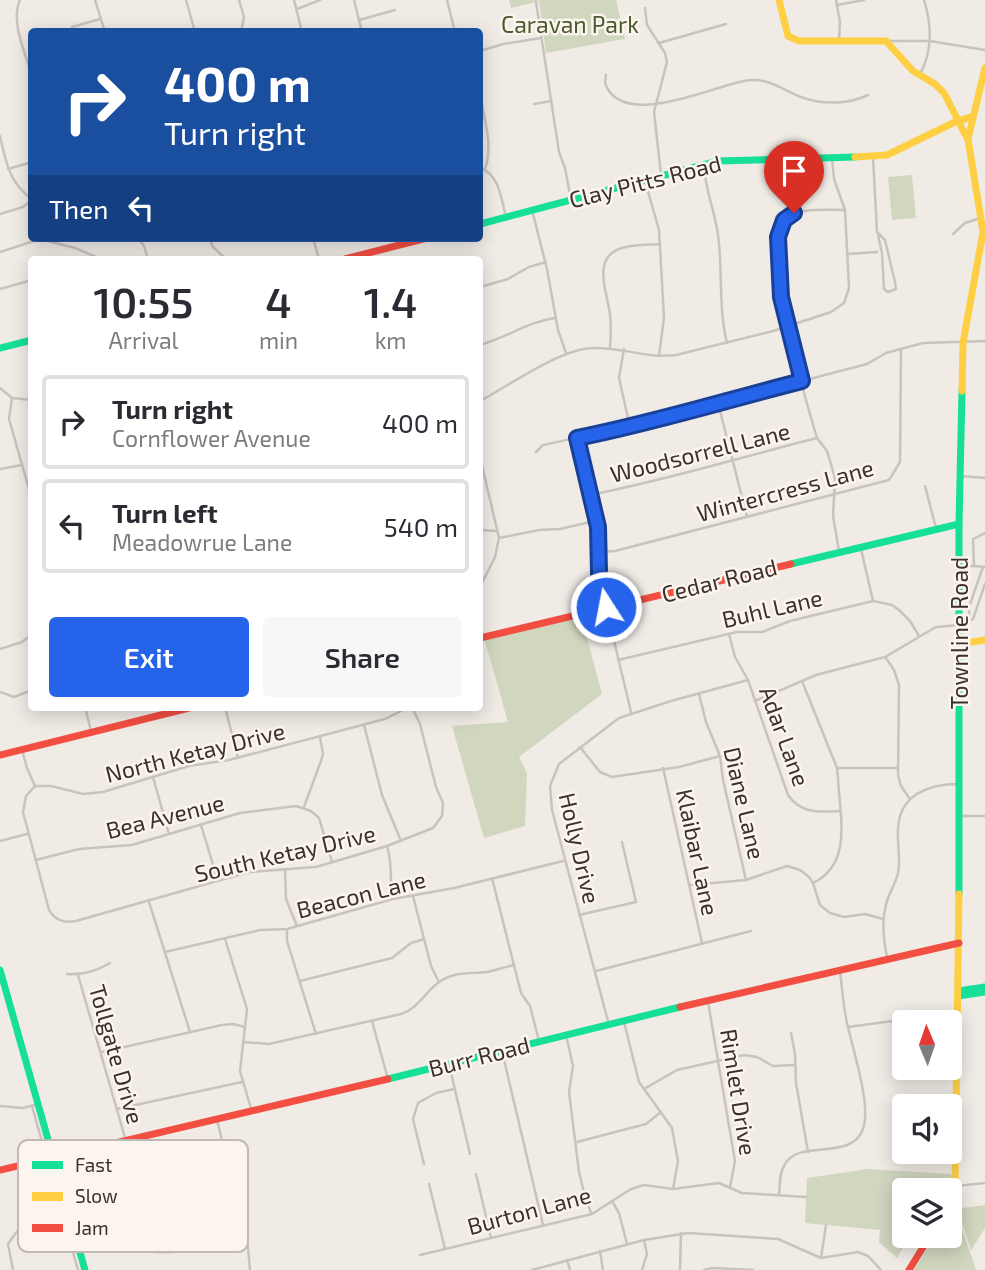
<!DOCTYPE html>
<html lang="en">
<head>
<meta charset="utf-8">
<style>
	:root { --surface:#fff; --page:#f7f7f7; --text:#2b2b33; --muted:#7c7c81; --line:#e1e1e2; --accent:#2563eb }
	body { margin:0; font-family:"Exo 2",sans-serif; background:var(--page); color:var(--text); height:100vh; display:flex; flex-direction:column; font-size:26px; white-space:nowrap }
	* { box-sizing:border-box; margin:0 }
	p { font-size:23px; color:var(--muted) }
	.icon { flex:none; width:38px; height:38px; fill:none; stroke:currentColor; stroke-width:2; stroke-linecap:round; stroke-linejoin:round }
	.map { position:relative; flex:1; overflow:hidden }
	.panel { position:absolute; left:28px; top:256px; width:455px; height:455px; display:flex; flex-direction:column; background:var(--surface); border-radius:7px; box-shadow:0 4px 18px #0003 }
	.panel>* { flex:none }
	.guide { position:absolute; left:28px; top:28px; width:455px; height:214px; border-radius:7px; box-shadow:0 4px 18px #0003; background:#1a4fa0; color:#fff; overflow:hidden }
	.needle { width:46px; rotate:358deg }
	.tools { position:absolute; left:892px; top:1010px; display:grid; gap:14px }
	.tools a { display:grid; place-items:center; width:70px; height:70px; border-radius:7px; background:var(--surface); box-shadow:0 4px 18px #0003; font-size:35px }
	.pin { position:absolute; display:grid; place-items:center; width:60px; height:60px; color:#fff; margin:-72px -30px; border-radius:50% 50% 50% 0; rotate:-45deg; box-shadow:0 0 7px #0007 }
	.pin .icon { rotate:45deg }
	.me { position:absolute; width:77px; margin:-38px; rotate:349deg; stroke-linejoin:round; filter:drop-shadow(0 0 5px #0008) }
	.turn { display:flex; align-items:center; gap:24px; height:147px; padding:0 21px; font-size:32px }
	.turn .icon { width:91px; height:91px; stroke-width:2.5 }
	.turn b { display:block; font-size:49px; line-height:60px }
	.then { display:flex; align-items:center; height:66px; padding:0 21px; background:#0003; gap:14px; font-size:26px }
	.eta { display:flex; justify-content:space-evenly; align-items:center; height:119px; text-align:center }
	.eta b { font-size:42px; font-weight:600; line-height:49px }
	.cta { display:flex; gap:14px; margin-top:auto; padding:14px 21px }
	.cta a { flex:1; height:80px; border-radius:7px; background:var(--accent); color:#fff; font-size:28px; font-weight:600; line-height:80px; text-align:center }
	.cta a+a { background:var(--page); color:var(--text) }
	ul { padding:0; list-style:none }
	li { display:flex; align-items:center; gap:21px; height:94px; margin:0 14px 10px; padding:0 7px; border:4px solid var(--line); border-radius:7px }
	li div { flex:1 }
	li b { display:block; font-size:26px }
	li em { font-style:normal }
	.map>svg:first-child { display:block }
	.green { fill:#d1d6bf }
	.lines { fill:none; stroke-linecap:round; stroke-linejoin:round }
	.street { stroke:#c9c3be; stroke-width:2.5 }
	.fast { stroke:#16e098; stroke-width:7 }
	.slow { stroke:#ffcf43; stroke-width:7 }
	.jam { stroke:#f24e42; stroke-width:7 }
	.route-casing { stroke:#184099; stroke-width:18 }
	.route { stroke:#2563eb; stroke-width:12 }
	.labels { text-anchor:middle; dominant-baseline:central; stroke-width:5; stroke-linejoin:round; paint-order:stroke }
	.park-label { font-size:23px; fill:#4a5a2e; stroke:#fbf5ee }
	.street-label { font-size:23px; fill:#3b302b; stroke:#fbf5ee }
	.key { fill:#fbf5ee; stroke:#c1bab4; stroke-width:2 }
	.key-label { font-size:19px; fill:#3b302b }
</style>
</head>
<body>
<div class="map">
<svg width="985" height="1270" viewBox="0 0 985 1270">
	<rect width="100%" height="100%" fill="#f0ebe5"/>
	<g class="green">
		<polygon points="509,0 616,0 625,39 546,53 539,1 511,8"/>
		<polygon points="912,175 916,218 892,220 888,177"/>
		<polygon points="581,616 602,694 519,757 527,773 525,826 484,838 452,726 508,722 484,638"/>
		<polygon points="868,1169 951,1174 953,1190 950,1199 950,1190 905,1190 905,1236 907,1236 904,1246 897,1258 879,1242 880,1230 805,1223 807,1178"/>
		<polygon points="960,1199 962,1208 985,1205 985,1228 971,1250 956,1204"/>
		<polygon points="954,1204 976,1270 914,1270 935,1236 950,1236 950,1211"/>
	</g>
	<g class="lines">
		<g class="street">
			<path d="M20,0C10,22 26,54 32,77"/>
			<polyline points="95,0 105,32"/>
			<polyline points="186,0 195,32"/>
			<polyline points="239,0 244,17 241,32"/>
			<polyline points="294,0 302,32"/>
			<polyline points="354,0 362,32"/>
			<polyline points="447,0 455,32"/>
			<polyline points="836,0 840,22 839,41"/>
			<polyline points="536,2 559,152 565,168 571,200"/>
			<polyline points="837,5 864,0"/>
			<polyline points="645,8 647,25 665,53 667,62 654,112 661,175"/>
			<polyline points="297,9 320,0"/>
			<polyline points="359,20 395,10"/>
			<polyline points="72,27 100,19"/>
			<polyline points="888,41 930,41 985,50"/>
			<polyline points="659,43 726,24"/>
			<polyline points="480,51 503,44 541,38"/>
			<path d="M606,75L605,83C621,130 711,87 744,81C768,76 783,91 804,98C824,105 849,104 868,95"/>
			<path d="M919,76C933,52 932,26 924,0"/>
			<path d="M480,92C483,117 494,145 485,169"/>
			<polyline points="534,104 551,101"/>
			<path d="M0,136C6,162 9,183 32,199"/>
			<polyline points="873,157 877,232 885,240 895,282 896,289 888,292 884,289 882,253 878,235"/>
			<path d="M704,166C705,190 715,211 718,235C723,270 718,307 727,343"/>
			<path d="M480,168C500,175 501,199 506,217"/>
			<polyline points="8,169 32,162"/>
			<polyline points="645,181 659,230 664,318 659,356"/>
			<polyline points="532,210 547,269 558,330 566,353"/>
			<polyline points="0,214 23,207 32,200"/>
			<polyline points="953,234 965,223 981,218"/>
			<polyline points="138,238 144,246 148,259"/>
			<polyline points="209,238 213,247 226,259"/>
			<polyline points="313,238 319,259"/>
			<polyline points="0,252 40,239 75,248 101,259"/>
			<polyline points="847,254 877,252"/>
			<polyline points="480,287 508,279 529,267 546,262"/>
			<polyline points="0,289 32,280"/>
			<path d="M480,345C506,338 527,322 555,318"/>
			<path d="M610,347C611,336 611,325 610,314C607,292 591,257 622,248C634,244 648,245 660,244"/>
			<polyline points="624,349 619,378 630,427"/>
			<polyline points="0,388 12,398 32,400"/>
			<polyline points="12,398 9,419 32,500"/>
			<path d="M480,401C510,385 561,348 594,348C621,347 649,359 676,355L773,331L831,312L844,303L849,288L845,210L834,179L832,158"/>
			<polyline points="718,403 747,517"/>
			<polyline points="577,438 598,527 599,573 605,603 631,712"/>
			<path d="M536,452L543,445C652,422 759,392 867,364L886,353L923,343L985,341"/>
			<polyline points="480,457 499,538 495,557 480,587"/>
			<polyline points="0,469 22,465"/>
			<polyline points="961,476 985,478"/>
			<polyline points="925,486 936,528"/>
			<path d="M590,495C667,480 742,457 817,438"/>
			<polyline points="480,530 497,531"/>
			<polyline points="499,538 539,530 560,529 595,521"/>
			<polyline points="861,549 873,601"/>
			<path d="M839,551L833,516L835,478L827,451L817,438L814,428C804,394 759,240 787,218C801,207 828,210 845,210"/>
			<polyline points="599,552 615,551 889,480 900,462 901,349"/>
			<polyline points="959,565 985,567"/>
			<polyline points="974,565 973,539 985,533"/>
			<polyline points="983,567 969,607 969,621 973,619 985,584"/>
			<path d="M729,634L735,657L748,680L788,795C801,814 819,812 839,811"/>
			<polyline points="0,649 22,642 27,638"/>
			<polyline points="886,658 894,670 899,685 898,775 901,786 910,799"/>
			<polyline points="618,660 737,632 762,632 790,621 873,601 892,605 899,610 910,621 919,636"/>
			<path d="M802,681L837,768L838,777C839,814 854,863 813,883"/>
			<polyline points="0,692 14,697 32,690"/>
			<polyline points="699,694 706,722 720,756 723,780 746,880"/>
			<polyline points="755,701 816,675 885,657 936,627 959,625"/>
			<polyline points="85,707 91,731"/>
			<polyline points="225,707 238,758"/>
			<path d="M409,707L385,719L229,760L189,766L103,792L83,794L51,786H35L26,796L23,812L49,910C56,921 64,923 76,921L249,872L316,867L387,846L433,828L442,816L443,803L436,787L420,724L412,707"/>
			<polyline points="364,725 382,795 401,841"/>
			<polyline points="580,747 600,772 612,777 679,767 720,756"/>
			<polyline points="22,750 27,768 35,786"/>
			<polyline points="663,768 702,943"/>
			<polyline points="838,768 897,768"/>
			<polyline points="153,777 169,834"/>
			<polyline points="304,807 321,761 323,754 320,737"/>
			<polyline points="959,816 985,816"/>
			<polyline points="201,825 218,881"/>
			<polyline points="0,841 27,834"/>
			<path d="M387,846C393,864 389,880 393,898"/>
			<polyline points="36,860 79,849 132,845 240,813 296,806 311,811 319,818 332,862"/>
			<polyline points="285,870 286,899 297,926"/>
			<polyline points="492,878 521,993 530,1006 539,1041"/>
			<polyline points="690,885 746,880 787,866 800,870 809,877 813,883 820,905 830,913 844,917 865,914 883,919"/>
			<polyline points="413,896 431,966 439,982"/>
			<polyline points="149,902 190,1032"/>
			<polyline points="579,915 636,902 622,842"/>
			<polyline points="287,930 287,941 316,1034"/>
			<polyline points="225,939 247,1009 240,1071 252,1112"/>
			<polyline points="165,952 260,930 287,929 393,899 454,888 563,861"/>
			<path d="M887,957C883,937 881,918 888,898C891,890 896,882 898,873C901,859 897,844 898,830C899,794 929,784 959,784"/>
			<polyline points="596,971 751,931"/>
			<path d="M67,974C82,975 97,971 110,963"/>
			<polyline points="78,975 126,1141"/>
			<polyline points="300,981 392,958 411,943 424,939"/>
			<polyline points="708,1002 735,1161 730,1187"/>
			<polyline points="372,1021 388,1079"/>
			<polyline points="624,1022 639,1082 672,1128 678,1161 673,1189"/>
			<polyline points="609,1025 552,810 550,786 559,764 619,718 671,701 748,680"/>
			<polyline points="848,1027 908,1019"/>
			<polyline points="791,1033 795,1054 796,1083 808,1152"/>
			<polyline points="566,1035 573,1066 569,1092 579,1172 585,1197 591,1213"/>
			<path d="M243,1042L269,1044L401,1014C418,1009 425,992 439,982C456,971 469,974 487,972C496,970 505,967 514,965"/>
			<polyline points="502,1051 543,1225"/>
			<polyline points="102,1052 222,1025 233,1024 245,1027"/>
			<polyline points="449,1064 470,1154"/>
			<polyline points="644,1089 677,1070 744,1055 757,1057 773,1066 795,1065"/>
			<polyline points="0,1106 23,1108 38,1104"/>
			<polyline points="32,1106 78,1270"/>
			<polyline points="915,1106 957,1101"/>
			<polyline points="117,1109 242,1082"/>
			<polyline points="217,1120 248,1247 250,1270"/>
			<polyline points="905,1141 903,1141 905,1143"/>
			<polyline points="577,1142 646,1124 661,1112"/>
			<polyline points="950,1144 956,1140"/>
			<polyline points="424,1164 413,1119 418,1103 436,1093 454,1089"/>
			<polyline points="476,1174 491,1238"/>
			<polyline points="429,1184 445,1249"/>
			<polyline points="957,1186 985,1183"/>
			<path d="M779,1195C780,1185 779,1173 785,1164C800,1138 851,1162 863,1129C872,1104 851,1045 846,1018C843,1003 842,987 840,971"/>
			<polyline points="612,1201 619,1213 627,1244"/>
			<path d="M134,1202C134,1218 132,1236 145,1248C159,1261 226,1241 245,1237"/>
			<polyline points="600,1251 603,1270"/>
			<polyline points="420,1255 592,1214 631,1189 644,1185 673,1189 719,1183 742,1193 806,1197"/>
			<polyline points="821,1258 826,1225"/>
			<polyline points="567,1260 570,1270"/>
			<polyline points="13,1270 8,1244 18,1230 118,1201 148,1201 233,1184"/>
			<polyline points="532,1270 644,1240 688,1233 778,1239 821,1258 858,1252 868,1256 881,1270"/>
			<polyline points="642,1270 647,1254 644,1240"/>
			<polyline points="680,1270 681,1233"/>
			<polyline points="704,1270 712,1268 753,1270"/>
		</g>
		<g class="fast">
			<polyline points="480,224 718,161 855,157"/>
			<polyline points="0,348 32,340"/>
			<polyline points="791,564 959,524"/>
			<polyline points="959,894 959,524 962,391"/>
			<polyline points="0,970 85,1270"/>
			<polyline points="958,991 985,987"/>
			<polyline points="958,996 985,992"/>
			<polyline points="388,1079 680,1007"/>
		</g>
		<g class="slow">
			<polyline points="779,0 788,36 799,41 886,41 913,71 935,84 944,93 967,138"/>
			<polyline points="855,157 887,155 957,121 972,117"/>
			<polyline points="962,391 963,343 983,232 968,139 985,68"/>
			<polyline points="959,644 985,640"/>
			<polyline points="950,1203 955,1186 959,894"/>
		</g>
		<g class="jam">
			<polyline points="345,259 427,238"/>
			<polyline points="480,638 791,564"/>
			<polyline points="0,755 193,707"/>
			<polyline points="680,1007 959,943"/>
			<polyline points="0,1170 388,1079"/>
			<polyline points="909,1270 930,1236"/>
		</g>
	</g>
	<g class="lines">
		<defs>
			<path id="route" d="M606,607L599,573L598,527L577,438C653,423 727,400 802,381L781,297L778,237L784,220L794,213"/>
		</defs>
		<use href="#route" class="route-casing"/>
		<use href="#route" class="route"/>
	</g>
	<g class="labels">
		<g class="park-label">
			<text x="570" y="24">Caravan Park</text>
		</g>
		<g class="street-label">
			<text transform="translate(645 181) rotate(-14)">Clay Pitts Road</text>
			<text transform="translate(700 452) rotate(-14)">Woodsorrell Lane</text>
			<text transform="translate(785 490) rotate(-15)">Wintercress Lane</text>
			<text transform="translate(719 580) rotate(-14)">Cedar Road</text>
			<text transform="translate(772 608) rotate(-13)">Buhl Lane</text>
			<text transform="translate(959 633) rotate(-90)">Townline Road</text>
			<text transform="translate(785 736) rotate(70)">Adar Lane</text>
			<text transform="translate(195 752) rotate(-14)">North Ketay Drive</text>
			<text transform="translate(745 803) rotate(77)">Diane Lane</text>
			<text transform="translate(165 816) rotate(-14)">Bea Avenue</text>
			<text transform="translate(580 848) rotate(77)">Holly Drive</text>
			<text transform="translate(698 852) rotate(78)">Klaibar Lane</text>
			<text transform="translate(285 853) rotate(-13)">South Ketay Drive</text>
			<text transform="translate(361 894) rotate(-14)">Beacon Lane</text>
			<text transform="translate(117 1054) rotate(74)">Tollgate Drive</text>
			<text transform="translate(479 1056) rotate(-14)">Burr Road</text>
			<text transform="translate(739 1092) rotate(81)">Rimlet Drive</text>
			<text transform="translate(529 1210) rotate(-15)">Burton Lane</text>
		</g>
	</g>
	<rect x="18" y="1140" width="230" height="112" rx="10" class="key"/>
	<rect x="32" y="1161" width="31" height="8" fill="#16e098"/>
	<rect x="32" y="1192" width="31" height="9" fill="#ffcf43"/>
	<rect x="32" y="1224" width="31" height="8" fill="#f24e42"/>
	<g class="key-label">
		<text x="75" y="1172">Fast</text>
		<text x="75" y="1203">Slow</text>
		<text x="75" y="1235">Jam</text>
	</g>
</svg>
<div class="tools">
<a><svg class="needle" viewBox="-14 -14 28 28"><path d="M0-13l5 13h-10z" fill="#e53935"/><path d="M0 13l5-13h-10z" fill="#7c7c81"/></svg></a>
<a><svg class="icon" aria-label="sound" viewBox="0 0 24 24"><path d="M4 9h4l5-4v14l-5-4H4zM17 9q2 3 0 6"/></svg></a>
<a><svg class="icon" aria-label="layers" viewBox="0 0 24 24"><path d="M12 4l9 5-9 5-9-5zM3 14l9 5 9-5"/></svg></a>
</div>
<div class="pin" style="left:794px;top:213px;background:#d93025"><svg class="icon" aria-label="arrive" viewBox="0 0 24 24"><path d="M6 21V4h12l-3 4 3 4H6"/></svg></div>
<svg class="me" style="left:606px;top:607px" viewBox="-20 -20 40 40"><circle r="17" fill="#2563eb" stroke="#fff" stroke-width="3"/><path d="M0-11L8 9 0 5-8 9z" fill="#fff"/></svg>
<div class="guide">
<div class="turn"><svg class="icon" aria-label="right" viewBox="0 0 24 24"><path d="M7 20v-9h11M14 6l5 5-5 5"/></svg><div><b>400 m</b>Turn right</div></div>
<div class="then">Then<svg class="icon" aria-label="left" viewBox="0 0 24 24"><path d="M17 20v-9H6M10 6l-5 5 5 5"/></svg></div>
</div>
<section class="panel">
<div class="eta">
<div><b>10:55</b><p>Arrival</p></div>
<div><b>4</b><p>min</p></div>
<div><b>1.4</b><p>km</p></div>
</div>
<ul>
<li><svg class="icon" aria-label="right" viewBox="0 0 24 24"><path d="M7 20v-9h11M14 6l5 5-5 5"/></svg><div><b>Turn right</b><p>Cornflower Avenue</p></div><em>400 m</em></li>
<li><svg class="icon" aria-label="left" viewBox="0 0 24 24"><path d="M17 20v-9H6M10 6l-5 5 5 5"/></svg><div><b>Turn left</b><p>Meadowrue Lane</p></div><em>540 m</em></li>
</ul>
<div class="cta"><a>Exit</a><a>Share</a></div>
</section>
</div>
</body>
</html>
